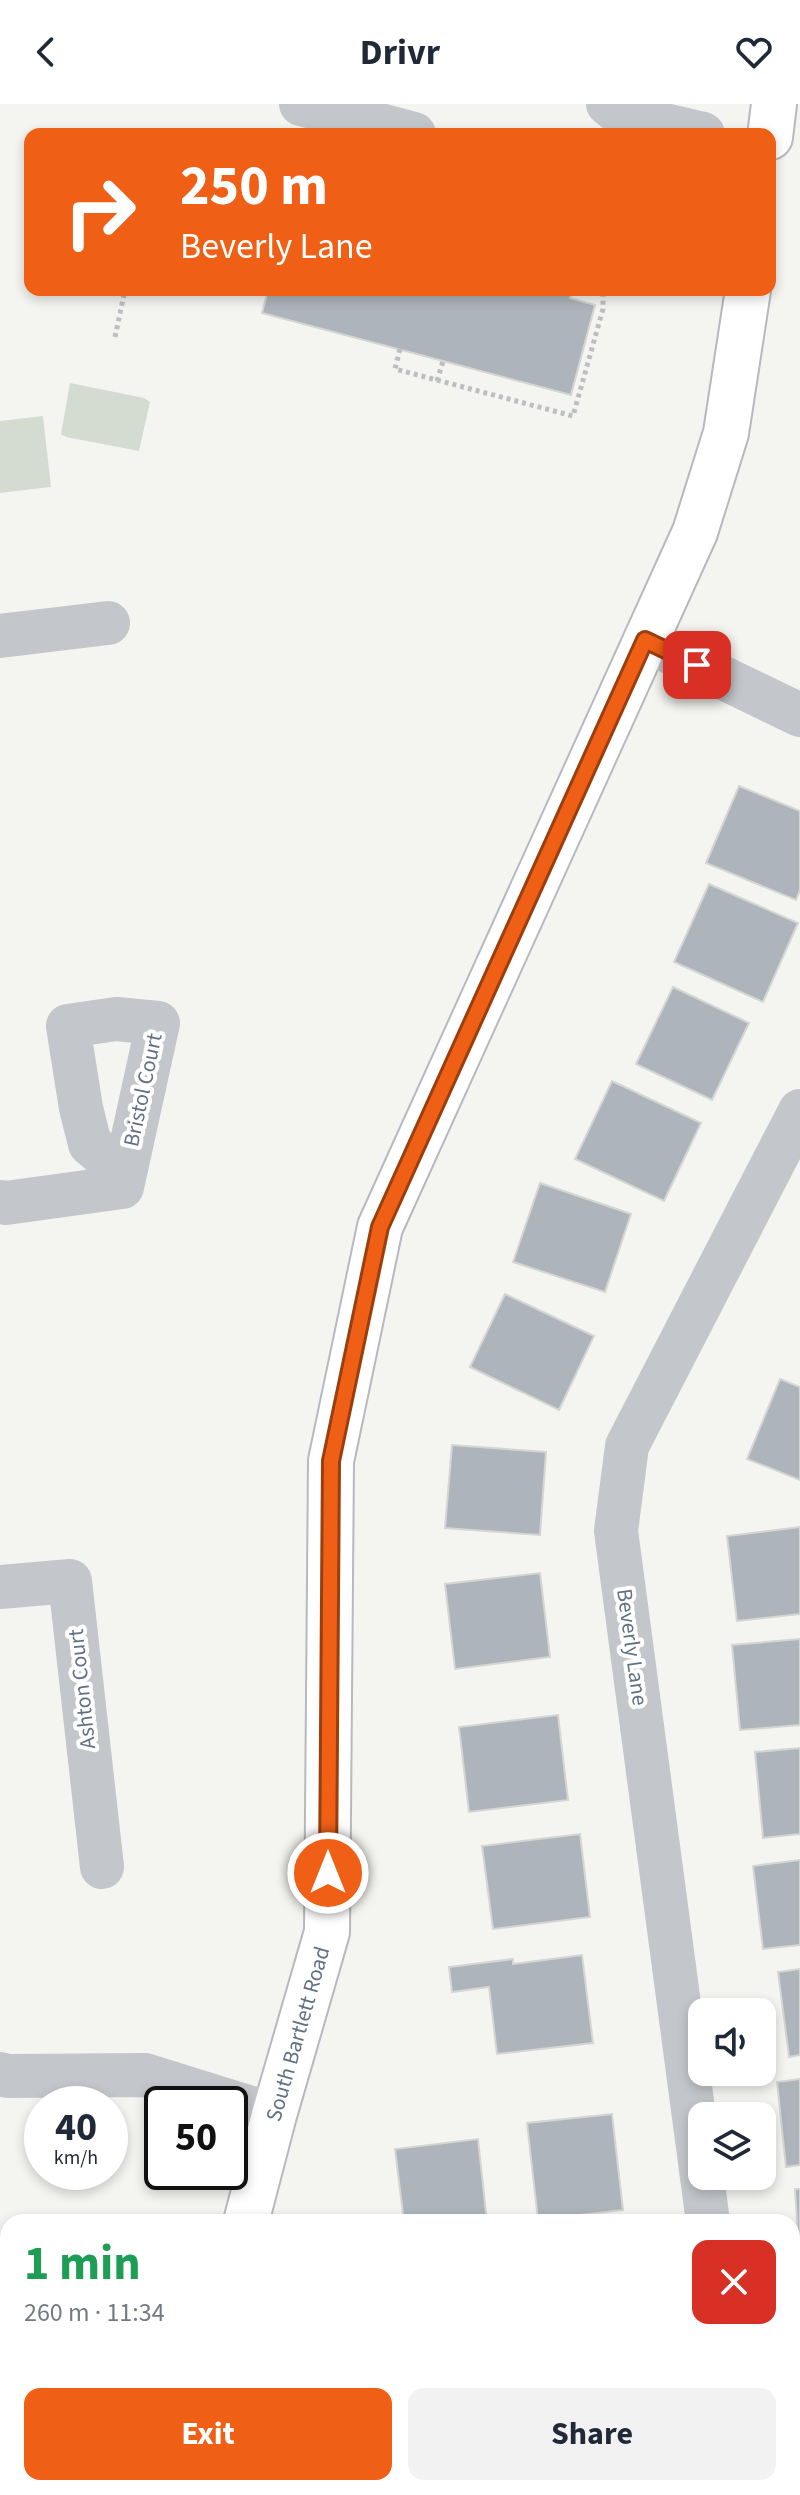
<!DOCTYPE html>
<html lang="en">
<head>
<meta charset="utf-8">
<style>
	:root { --surface:#fff; --page:#f2f2f3; --text:#1f2937; --muted:#747a83; --accent:#ef6016 }
	body { margin:0; font-family:"Source Sans 3",sans-serif; background:var(--page); color:var(--text); height:100vh; display:flex; flex-direction:column; font-size:30px; white-space:nowrap }
	* { box-sizing:border-box; margin:0 }
	p { font-size:26px; color:var(--muted) }
	.icon { flex:none; width:44px; height:44px; fill:none; stroke:currentColor; stroke-width:2; stroke-linecap:round; stroke-linejoin:round }
	.map { position:relative; flex:1; overflow:hidden }
	.side { position:absolute; left:0px; top:2110px; width:800px; height:282px; display:flex; flex-direction:column; background:var(--surface); border-radius:24px 24px 0 0; box-shadow:0 4px 12px #0003 }
	.side>* { flex:none }
	.hud { position:absolute; left:24px; top:24px; width:752px; height:168px; border-radius:16px; box-shadow:0 4px 12px #0003; background:#ef6016; color:#fff; overflow:hidden }
	.controls { position:absolute; left:688px; top:1894px; display:grid; gap:16px }
	.controls a { display:grid; place-items:center; width:88px; height:88px; border-radius:16px; background:var(--surface); box-shadow:0 4px 12px #0003; font-size:40px }
	.speed { position:absolute; left:24px; top:1982px; display:flex; gap:16px; font-size:40px; font-weight:700; text-align:center }
	.speed>* { display:grid; place-content:center; width:104px; height:104px; border-radius:50%; background:var(--surface); box-shadow:0 4px 12px #0003; line-height:1 }
	.speed small { font-size:20px; font-weight:400 }
	.speed .limit { border:4px solid #111; border-radius:12px; background:#fff; color:#111 }
	.pin { position:absolute; display:grid; place-items:center; width:68px; height:68px; color:#fff; margin:-34px; border-radius:16px; box-shadow:0 4px 12px #0006 }
	.me { position:absolute; width:88px; margin:-44px; rotate:0deg; stroke-linejoin:round; filter:drop-shadow(0 0 6px #0008) }
	.turn { display:flex; align-items:center; gap:28px; height:168px; padding:0 24px; font-size:36px }
	.turn .icon { width:104px; height:104px; stroke-width:2.5 }
	.turn b { display:block; font-size:56px; line-height:68px }
	.round { display:grid; place-items:center; flex:none; width:84px; height:84px; border-radius:16px; background:var(--page) }
	.summary { display:flex; align-items:center; justify-content:space-between; height:136px; padding:0 24px }
	h1 { font-size:48px; font-weight:700; line-height:60px; color:#1e9e55 }
	.action { display:flex; gap:16px; margin-top:auto; padding:16px 24px }
	.action a { flex:1; height:92px; border-radius:16px; background:var(--accent); color:#fff; font-size:32px; font-weight:700; line-height:92px; text-align:center }
	.action a+a { background:var(--page); color:var(--text) }
	header { display:flex; justify-content:space-between; align-items:center; height:104px; padding:0 24px; background:var(--surface); font-size:36px; font-weight:700 }
	.map>svg:first-child { display:block }
	.green { fill:#d4dcd1 }
	.building { fill:#aeb4bb; stroke:#d5d6d3; stroke-width:2 }
	.lines { fill:none; stroke-linecap:round; stroke-linejoin:round }
	.major-casing { stroke:#b6b9be; stroke-width:48 }
	.path { stroke:#bdbec1; stroke-width:5; stroke-dasharray:4 4; stroke-linecap:butt }
	.minor { stroke:#c3c6ca; stroke-width:44 }
	.major { stroke:#fff; stroke-width:44 }
	.route-casing { stroke:#9b3e0e; stroke-width:20 }
	.route { stroke:#ef6016; stroke-width:14 }
	.labels { text-anchor:middle; dominant-baseline:central; stroke-width:8; stroke-linejoin:round; paint-order:stroke }
	.street-label { font-size:22px; fill:#617083; stroke:#fff }
</style>
</head>
<body>
<header><svg class="icon" aria-label="back" viewBox="0 0 24 24"><path d="M15 5l-7 7 7 7"/></svg>Drivr<svg class="icon" aria-label="heart" viewBox="0 0 24 24"><path d="M12 20l-8-8c-3-5 5-10 8-4 3-6 11-1 8 4z"/></svg></header>
<div class="map">
<svg width="800" height="2391" viewBox="0 0 800 2391">
	<rect width="100%" height="100%" fill="#f4f5f0"/>
	<g class="green">
		<polygon points="70,279 144,294 150,298 139,347 66,333 61,330"/>
		<polygon points="43,312 51,383 0,389 0,317"/>
	</g>
	<g class="building">
		<polygon points="268,186 572,186 570,194 595,201 571,291 262,209"/>
		<polygon points="739,682 800,707 800,786 796,796 706,759"/>
		<polygon points="709,780 798,819 763,898 674,858"/>
		<polygon points="673,883 749,919 712,996 636,960"/>
		<polygon points="612,977 701,1019 664,1097 575,1055"/>
		<polygon points="540,1079 631,1110 605,1188 513,1158"/>
		<polygon points="505,1190 594,1232 559,1306 470,1263"/>
		<polygon points="780,1275 800,1283 800,1376 747,1355"/>
		<polygon points="452,1341 546,1348 540,1431 445,1424"/>
		<polygon points="800,1423 800,1510 737,1517 727,1432"/>
		<polygon points="540,1469 550,1553 455,1565 445,1480"/>
		<polygon points="800,1535 800,1621 740,1626 732,1541"/>
		<polygon points="558,1611 568,1696 469,1708 459,1623"/>
		<polygon points="800,1644 800,1730 763,1734 755,1648"/>
		<polygon points="580,1730 590,1813 493,1825 482,1742"/>
		<polygon points="800,1756 800,1841 763,1845 753,1762"/>
		<polygon points="582,1851 593,1939 497,1950 489,1883 452,1888 449,1863 513,1855 513,1860"/>
		<polygon points="800,1865 800,1951 789,1953 778,1868"/>
		<polygon points="800,1975 800,2061 786,2063 777,1978"/>
		<polygon points="612,2010 623,2106 538,2116 527,2019"/>
		<polygon points="478,2035 487,2118 404,2118 395,2045"/>
		<polygon points="795,2085 800,2085 800,2166"/>
		<polygon points="797,2198 800,2201 800,2300 792,2294 792,2205"/>
		<polygon points="266,2384 353,2384 352,2391 265,2391"/>
		<polygon points="402,2384 488,2384 489,2391 403,2391"/>
		<polygon points="537,2384 622,2384 623,2391 538,2391"/>
	</g>
	<g class="lines">
		<defs>
			<g id="major">
				<polyline points="770,33 774,0"/>
				<polyline points="246,2118 274,2011 327,1828 331,1357 380,1123 695,428 726,329 748,186"/>
				<polyline points="151,2391 154,2384"/>
			</g>
		</defs>
		<use href="#major" class="major-casing"/>
		<g class="path">
			<polyline points="115,233 125,186"/>
			<polyline points="400,245 395,265 573,312 603,205 603,186"/>
			<polyline points="437,277 443,257"/>
		</g>
		<g class="minor">
			<polyline points="301,0 414,30"/>
			<polyline points="608,0 622,11 703,30"/>
			<polyline points="0,532 108,519"/>
			<polyline points="645,536 800,611"/>
			<polyline points="0,1098 6,1099 122,1083 158,919 116,915 68,922 81,1004 90,1040 125,1069"/>
			<polyline points="0,1483 70,1477 102,1763"/>
			<polyline points="0,1970 8,1972 145,1971 274,2011"/>
			<polyline points="708,2118 616,1427 627,1342 800,1007"/>
		</g>
		<use href="#major" class="major"/>
	</g>
	<g class="lines">
		<defs>
			<polyline id="route" points="328,1769 331,1357 380,1123 645,536 697,561"/>
		</defs>
		<use href="#route" class="route-casing"/>
		<use href="#route" class="route"/>
	</g>
	<g class="labels">
		<g class="street-label">
			<text transform="translate(143 986) rotate(-78)">Bristol Court</text>
			<text transform="translate(632 1543) rotate(82)">Beverly Lane</text>
			<text transform="translate(82 1585) rotate(-96)">Ashton Court</text>
			<text transform="translate(298 1930) rotate(-74)">South Bartlett Road</text>
		</g>
	</g>
</svg>
<div class="controls">
<a><svg class="icon" aria-label="sound" viewBox="0 0 24 24"><path d="M4 9h4l5-4v14l-5-4H4zM17 9q2 3 0 6"/></svg></a>
<a><svg class="icon" aria-label="layers" viewBox="0 0 24 24"><path d="M12 4l9 5-9 5-9-5zM3 14l9 5 9-5"/></svg></a>
</div>
<div class="speed"><div>40<small>km/h</small></div><div class="limit">50</div></div>
<div class="pin" style="left:697px;top:561px;background:#d93025"><svg class="icon" aria-label="arrive" viewBox="0 0 24 24"><path d="M6 21V4h12l-3 4 3 4H6"/></svg></div>
<svg class="me" style="left:328px;top:1769px" viewBox="-20 -20 40 40"><circle r="17" fill="#ef6016" stroke="#fff" stroke-width="3"/><path d="M0-11L8 9 0 5-8 9z" fill="#fff"/></svg>
<div class="hud">
<div class="turn"><svg class="icon" aria-label="right" viewBox="0 0 24 24"><path d="M7 20v-9h11M14 6l5 5-5 5"/></svg><div><b>250 m</b>Beverly Lane</div></div>
</div>
<section class="side">
<div class="summary"><div><h1>1 min</h1><p>260 m · 11:34</p></div><a class="round" style="background:#d93025;color:#fff"><svg class="icon" aria-label="close" viewBox="0 0 24 24"><path d="M6 6l12 12M18 6L6 18"/></svg></a></div>
<div class="action"><a>Exit</a><a>Share</a></div>
</section>
</div>
</body>
</html>
